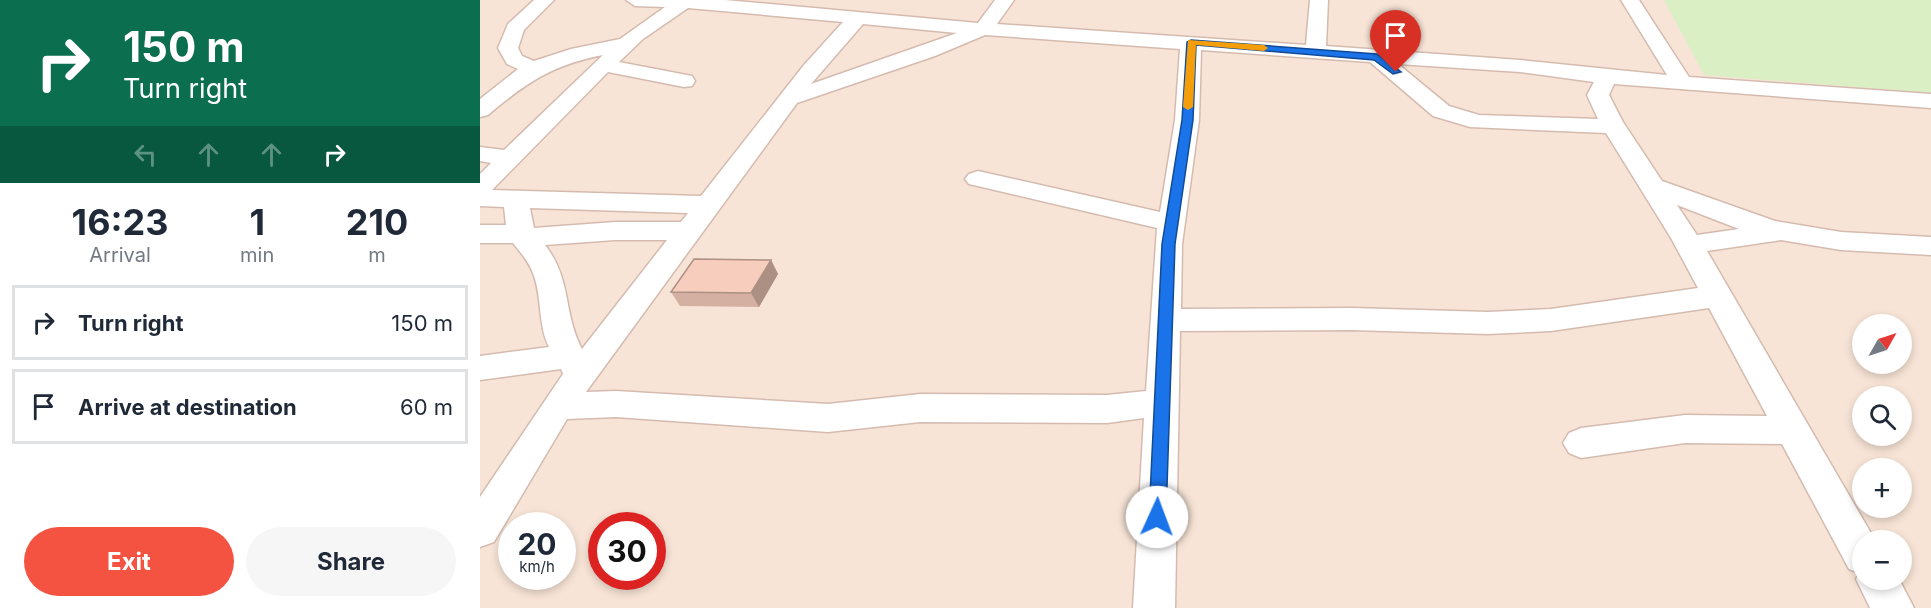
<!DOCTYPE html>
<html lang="en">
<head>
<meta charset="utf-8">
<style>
	:root { --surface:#fff; --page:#f6f6f7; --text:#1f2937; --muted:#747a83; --line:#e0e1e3; --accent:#f55341 }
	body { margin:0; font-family:Inter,sans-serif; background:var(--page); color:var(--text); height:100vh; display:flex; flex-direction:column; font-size:22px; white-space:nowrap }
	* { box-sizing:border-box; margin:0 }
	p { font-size:20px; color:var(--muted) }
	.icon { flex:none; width:33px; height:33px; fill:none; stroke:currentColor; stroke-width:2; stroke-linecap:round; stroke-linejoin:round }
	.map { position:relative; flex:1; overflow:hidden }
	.drawer { display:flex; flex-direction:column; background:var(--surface); width:480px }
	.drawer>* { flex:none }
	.guide { background:#0b6e4f; color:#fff; overflow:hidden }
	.needle { width:39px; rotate:51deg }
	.buttons { position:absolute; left:1372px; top:314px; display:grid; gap:12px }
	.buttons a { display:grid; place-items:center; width:60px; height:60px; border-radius:50%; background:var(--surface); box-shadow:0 3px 9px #0003; font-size:30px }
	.speed { position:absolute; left:18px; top:512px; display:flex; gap:12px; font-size:30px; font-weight:700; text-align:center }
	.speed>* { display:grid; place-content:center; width:78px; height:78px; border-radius:50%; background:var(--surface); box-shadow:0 3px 9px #0003; line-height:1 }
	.speed small { font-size:15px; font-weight:400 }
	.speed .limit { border:9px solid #d22; background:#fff; color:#111 }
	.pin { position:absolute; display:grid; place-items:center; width:51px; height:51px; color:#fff; margin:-62px -26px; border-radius:50% 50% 50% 0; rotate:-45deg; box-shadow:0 0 6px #0007 }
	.pin .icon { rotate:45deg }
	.me { position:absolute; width:66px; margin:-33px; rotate:2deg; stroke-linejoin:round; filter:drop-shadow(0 0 4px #0008) }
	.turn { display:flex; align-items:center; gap:21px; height:126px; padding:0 24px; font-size:27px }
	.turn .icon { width:78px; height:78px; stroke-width:2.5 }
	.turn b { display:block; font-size:42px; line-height:51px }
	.lanes { display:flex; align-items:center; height:57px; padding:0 24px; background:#0003; justify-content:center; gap:30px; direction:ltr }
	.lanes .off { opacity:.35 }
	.eta { display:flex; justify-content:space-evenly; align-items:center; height:102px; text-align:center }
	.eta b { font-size:36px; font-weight:700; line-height:42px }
	.button { display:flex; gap:12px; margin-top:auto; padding:12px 24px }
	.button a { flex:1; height:69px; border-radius:36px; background:var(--accent); color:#fff; font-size:24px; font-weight:700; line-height:69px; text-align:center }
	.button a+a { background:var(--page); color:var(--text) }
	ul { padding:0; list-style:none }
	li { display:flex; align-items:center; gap:18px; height:75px; margin:0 12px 9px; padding:0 12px; border:3px solid var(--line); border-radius:0px }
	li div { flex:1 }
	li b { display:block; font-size:22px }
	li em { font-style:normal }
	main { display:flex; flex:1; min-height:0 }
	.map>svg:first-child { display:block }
	.residential { fill:#f7e4d6; fill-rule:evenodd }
	.green { fill:#dbefc4 }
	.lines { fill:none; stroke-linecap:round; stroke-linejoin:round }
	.minor-casing { stroke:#d5bbaf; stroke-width:3 }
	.minor { fill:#fff; fill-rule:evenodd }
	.wall { fill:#d4b0a3 }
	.shaded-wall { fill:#ad9084 }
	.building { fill:#f7cdbd; stroke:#ad9084; stroke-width:1.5 }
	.route { fill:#1a73e8; stroke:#114b97; stroke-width:1.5 }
	.slow { fill:#f59e0b }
</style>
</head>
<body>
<main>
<section class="drawer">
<div class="guide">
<div class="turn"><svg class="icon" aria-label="right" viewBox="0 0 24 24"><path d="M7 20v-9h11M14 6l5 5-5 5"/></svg><div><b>150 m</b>Turn right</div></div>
<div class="lanes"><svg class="icon off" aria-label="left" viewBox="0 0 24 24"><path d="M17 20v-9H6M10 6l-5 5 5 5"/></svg><svg class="icon off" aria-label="ahead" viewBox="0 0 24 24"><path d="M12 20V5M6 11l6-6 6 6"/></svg><svg class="icon off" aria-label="ahead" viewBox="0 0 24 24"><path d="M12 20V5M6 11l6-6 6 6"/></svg><svg class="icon" aria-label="right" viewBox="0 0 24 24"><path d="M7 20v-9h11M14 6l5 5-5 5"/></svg></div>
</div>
<div class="eta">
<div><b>16:23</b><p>Arrival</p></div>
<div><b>1</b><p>min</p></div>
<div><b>210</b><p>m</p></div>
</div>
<ul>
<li><svg class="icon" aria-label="right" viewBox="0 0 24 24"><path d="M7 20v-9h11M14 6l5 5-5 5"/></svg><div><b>Turn right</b></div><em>150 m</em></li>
<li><svg class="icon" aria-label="arrive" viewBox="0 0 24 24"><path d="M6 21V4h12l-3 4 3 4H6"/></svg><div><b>Arrive at destination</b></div><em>60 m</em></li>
</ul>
<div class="button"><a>Exit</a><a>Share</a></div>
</section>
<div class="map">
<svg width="1451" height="608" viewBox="0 0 1451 608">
	<rect width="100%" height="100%" fill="#fff3e9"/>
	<path class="residential" d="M0,0H1451V608H0ZM1383,324H1422V363H1383ZM1383,396H1422V435H1383ZM1383,468H1422V507H1383ZM32,525H82V576H32ZM122,525H172V576H122ZM1383,540H1422V579H1383Z"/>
	<polygon class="green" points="1184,0 1451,0 1451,93 1224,75"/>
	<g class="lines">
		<defs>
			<path id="minor" d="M54,0H74L44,30L38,48L42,56L54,61L91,49L140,39L185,7L155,6L146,0H245L498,23L515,0H534L517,24L826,45L830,0H848L846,46L1040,60L1187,75L1141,0H1159L1209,77L1451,94V108L1134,84L1129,95L1143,122L1182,181L1295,221L1361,232L1451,237V255L1361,250L1301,240L1227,251L1395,540H1383V579H1419L1434,608H1390L1376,579L1379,573L1369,569L1302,444L1205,443L1101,458L1089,453L1083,443L1089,433L1101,428L1205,415L1287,416L1229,308L1071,331L1008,334L872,330L700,331L695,608H653L664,418L627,423L440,422L348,432L136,417L87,419L14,542L0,547V497L83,374L81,369L0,380V356L69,347C58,325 62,298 54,276C50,263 41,253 33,243H0V225H26L24,207L0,206V174L11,163L0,161V147L24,150L123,55C72,65 47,82 8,115L0,117V99L38,69L27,64L18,48L28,24ZM208,8L363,22L324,65L221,196L12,190L128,72L204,87L212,86L215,81L212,76L139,62L163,39ZM383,24L477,33L331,84ZM505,35L700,49L695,120L680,212L498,171L489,174L485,179L489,184L677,228L666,391L627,395L440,394L348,404L136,391L106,392L317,103L455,56ZM721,50L890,62L953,116L990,127L1126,133L1191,238L1218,288L1071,309L1008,312L872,308L701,309L702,244L719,120ZM918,64L1040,72L1114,82L1107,95L1118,119L999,115L969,106ZM1197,205L1259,229L1217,235ZM50,208L208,213L201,222H135L54,228ZM135,240H187L102,349C83,314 92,279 65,245Z"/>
		</defs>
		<use href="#minor" class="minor-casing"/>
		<use href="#minor" class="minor"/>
	</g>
	<polygon class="wall" points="291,260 298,274 279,307 200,306 191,292"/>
	<polygon class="shaded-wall" points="291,260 298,274 279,307 271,293"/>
	<polygon class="building" points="214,259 291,260 271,293 191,292"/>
	<polygon class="route" points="711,40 897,54 921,72 913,74 894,60 716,45 713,120 695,244 686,517 684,523 677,525 671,523 669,517 682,244 702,120 707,42"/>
	<polygon class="slow" points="708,40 784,45 788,48 784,51 716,45 713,107 708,110 703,107"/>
</svg>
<div class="buttons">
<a><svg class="needle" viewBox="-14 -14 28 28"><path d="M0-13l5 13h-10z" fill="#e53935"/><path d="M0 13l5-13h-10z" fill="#747a83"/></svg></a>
<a><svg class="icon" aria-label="search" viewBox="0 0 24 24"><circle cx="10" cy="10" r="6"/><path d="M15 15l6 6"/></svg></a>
<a>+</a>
<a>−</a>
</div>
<div class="speed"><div>20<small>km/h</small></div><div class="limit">30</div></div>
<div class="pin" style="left:916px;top:72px;background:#d93025"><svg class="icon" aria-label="arrive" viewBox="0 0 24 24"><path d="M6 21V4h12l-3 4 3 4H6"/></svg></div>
<svg class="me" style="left:677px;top:517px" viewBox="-20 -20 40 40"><circle r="19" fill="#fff"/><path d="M0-13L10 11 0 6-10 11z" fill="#1a73e8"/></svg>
</div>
</main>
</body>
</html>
